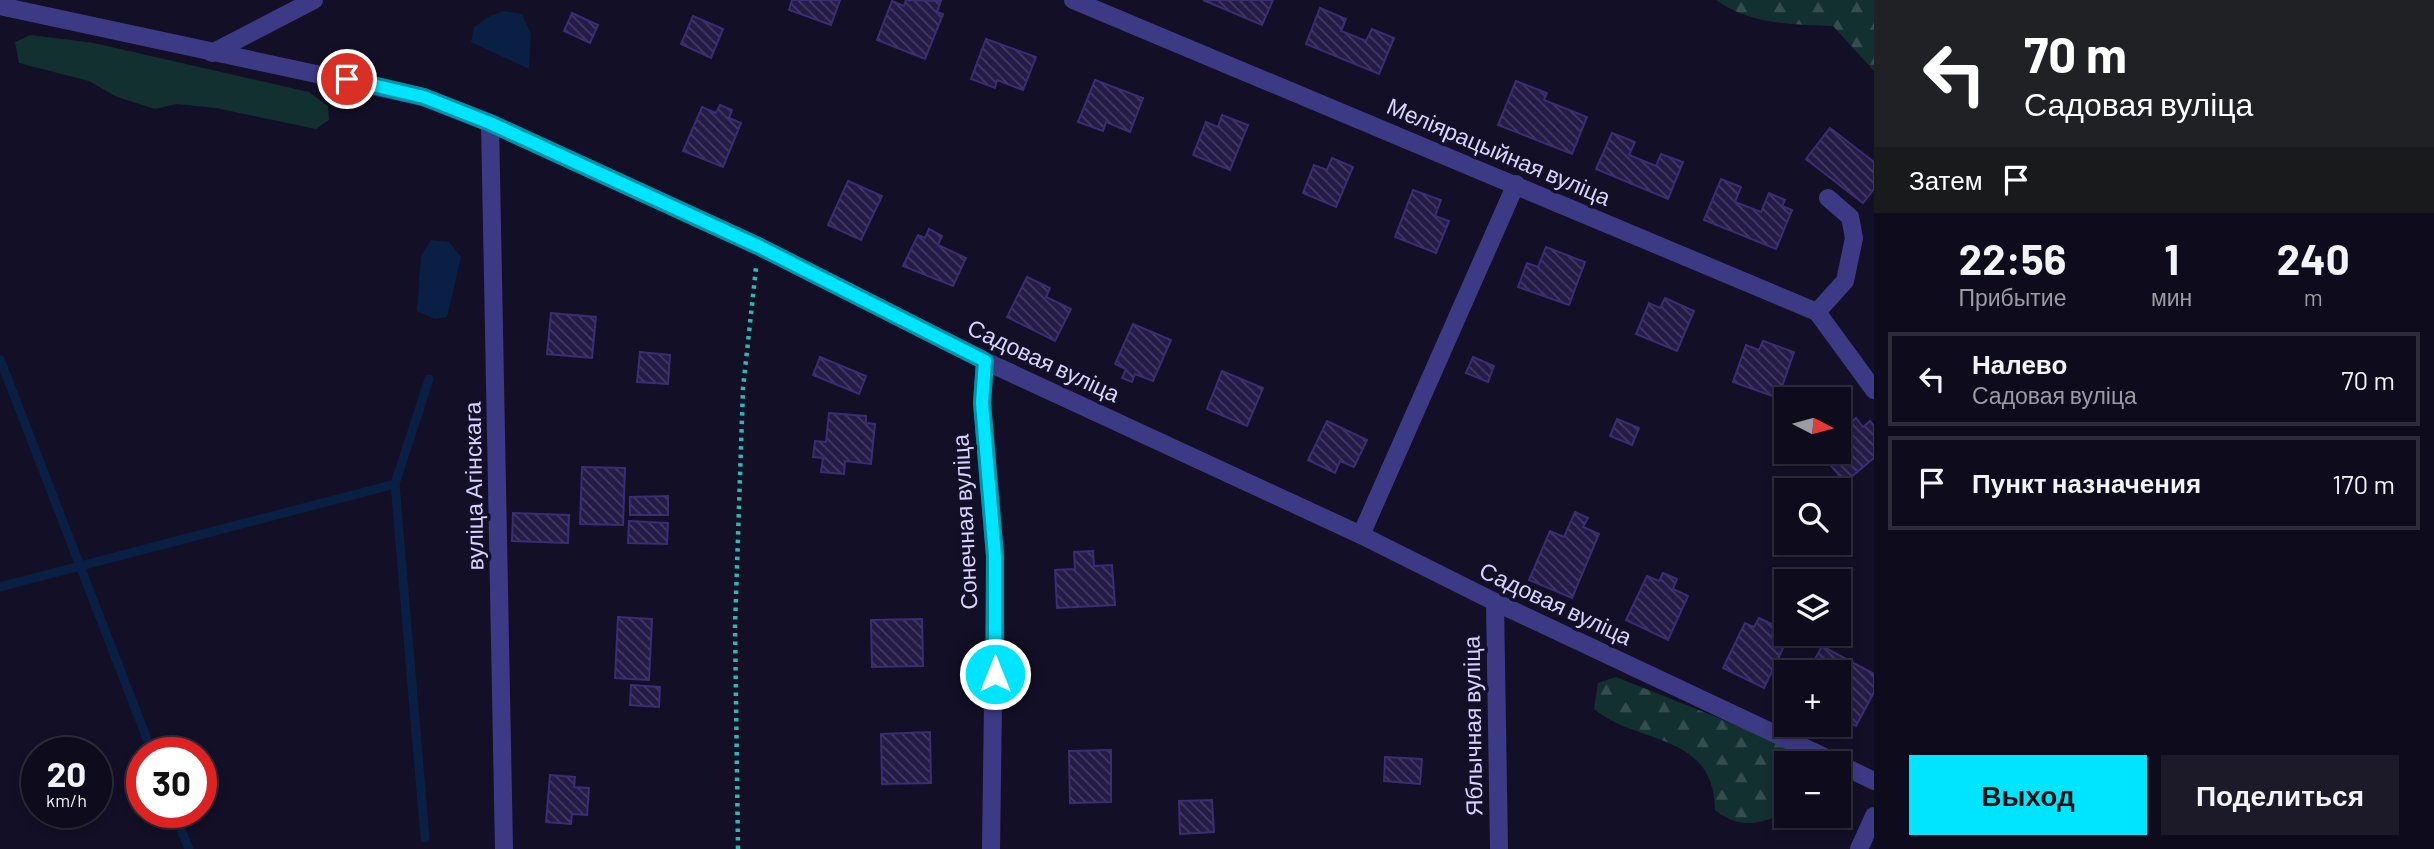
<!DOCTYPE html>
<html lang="ru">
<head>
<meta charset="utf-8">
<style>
	:root { --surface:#0e0b1c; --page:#1c1929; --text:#f1f3f6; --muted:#9b9ba3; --line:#2e2b3b; --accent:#00e5ff }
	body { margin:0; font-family:Barlow,sans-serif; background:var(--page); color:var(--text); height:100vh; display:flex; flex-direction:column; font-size:26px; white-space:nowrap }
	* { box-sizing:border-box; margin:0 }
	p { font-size:23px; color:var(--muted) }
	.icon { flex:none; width:38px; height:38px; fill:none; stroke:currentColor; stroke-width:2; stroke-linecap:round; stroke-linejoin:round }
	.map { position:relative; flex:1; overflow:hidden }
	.sheet { display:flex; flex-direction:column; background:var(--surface); width:560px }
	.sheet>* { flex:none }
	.top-card { background:#202124; color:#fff; overflow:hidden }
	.needle { width:46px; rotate:96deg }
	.controls { position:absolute; left:1774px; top:387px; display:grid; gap:14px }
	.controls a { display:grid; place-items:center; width:77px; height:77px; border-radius:0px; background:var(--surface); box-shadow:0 4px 10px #0003,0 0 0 2px var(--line); font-size:35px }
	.speed { position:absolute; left:21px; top:737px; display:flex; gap:14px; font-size:35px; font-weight:700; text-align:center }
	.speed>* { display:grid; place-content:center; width:91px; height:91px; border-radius:50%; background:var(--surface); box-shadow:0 4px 10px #0003,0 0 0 2px var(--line); line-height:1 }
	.speed small { font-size:18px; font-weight:400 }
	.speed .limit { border:10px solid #d22; background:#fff; color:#111 }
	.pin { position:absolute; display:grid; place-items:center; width:60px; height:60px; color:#fff; margin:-30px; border:4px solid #fff; border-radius:50%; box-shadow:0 2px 7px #0007 }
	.me { position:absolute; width:77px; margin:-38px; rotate:0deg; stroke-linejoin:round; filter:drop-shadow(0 0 5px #0008) }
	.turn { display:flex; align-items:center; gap:24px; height:147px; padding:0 35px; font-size:32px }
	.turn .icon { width:91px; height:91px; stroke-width:2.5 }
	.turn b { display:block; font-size:49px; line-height:60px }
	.then { display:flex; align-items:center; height:66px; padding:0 35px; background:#0003; gap:14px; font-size:26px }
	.eta { display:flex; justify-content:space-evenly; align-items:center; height:119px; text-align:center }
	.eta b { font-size:42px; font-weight:700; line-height:49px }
	.action { display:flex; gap:14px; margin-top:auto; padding:14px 35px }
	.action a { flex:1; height:80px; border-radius:0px; background:var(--accent); color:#111; font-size:28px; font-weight:700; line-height:80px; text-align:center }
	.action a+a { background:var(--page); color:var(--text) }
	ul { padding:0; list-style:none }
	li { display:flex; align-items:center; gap:21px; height:94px; margin:0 14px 10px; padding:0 21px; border:4px solid var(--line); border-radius:0px }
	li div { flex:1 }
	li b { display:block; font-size:26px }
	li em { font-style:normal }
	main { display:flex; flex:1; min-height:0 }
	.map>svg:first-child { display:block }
	.green { fill:#12302f }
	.forest { fill:url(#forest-firs) }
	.water { fill:#0a1f44 }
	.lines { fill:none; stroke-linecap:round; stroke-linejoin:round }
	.stream { stroke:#0a1f44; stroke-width:9 }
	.building { fill:url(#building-back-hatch); stroke:#3b2d73; stroke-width:2 }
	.path { stroke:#2fb8b0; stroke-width:4.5; stroke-dasharray:3.5 5; stroke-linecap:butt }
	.minor { stroke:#3d3a85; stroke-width:18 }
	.route-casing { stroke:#0095a6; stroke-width:18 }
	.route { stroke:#00e5ff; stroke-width:12 }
	.labels { text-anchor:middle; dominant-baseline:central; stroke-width:7; stroke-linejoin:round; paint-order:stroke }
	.street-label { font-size:23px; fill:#d9d4ff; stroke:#130f26 }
</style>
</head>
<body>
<main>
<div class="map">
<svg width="1874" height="849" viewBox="0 0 1874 849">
	<defs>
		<pattern id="forest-firs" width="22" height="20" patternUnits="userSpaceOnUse" patternTransform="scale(1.75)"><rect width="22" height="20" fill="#12302f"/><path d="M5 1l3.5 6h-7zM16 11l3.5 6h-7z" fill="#344d4e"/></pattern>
		<pattern id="building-back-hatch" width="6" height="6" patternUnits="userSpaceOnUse" patternTransform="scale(1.75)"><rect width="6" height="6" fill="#241b47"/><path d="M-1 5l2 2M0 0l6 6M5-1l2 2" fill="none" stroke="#433b63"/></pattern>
	</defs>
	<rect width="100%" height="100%" fill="#130f26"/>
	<polygon class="green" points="30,35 94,43 309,92 328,106 329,120 316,129 216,108 177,104 155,109 117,97 89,81 19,63 15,42"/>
	<g class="forest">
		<path d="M1716,0H1874V71L1833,26C1794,25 1748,24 1716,0Z"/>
		<path d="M1616,677L1786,745L1797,763H1787V812C1759,824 1740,830 1715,810C1714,732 1640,746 1594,709L1598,683Z"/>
	</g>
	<g class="water">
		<polygon points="504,11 522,14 531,34 529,69 471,42 474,27 490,16"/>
		<polygon points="431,240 449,242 461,257 447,317 435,319 417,311 421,256"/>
	</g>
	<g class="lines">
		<g class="stream">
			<polyline points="0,359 152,752"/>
			<polyline points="0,587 395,484"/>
			<polyline points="174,812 189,849"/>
			<polyline points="425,838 395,484 429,379"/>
		</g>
	</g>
	<g class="building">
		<polygon points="792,0 840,0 831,25 789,10"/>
		<polygon points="906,0 941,1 937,12 943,14 925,59 877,40 892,1 904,6"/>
		<polygon points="1203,0 1273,0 1262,25"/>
		<polygon points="1320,8 1346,19 1341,31 1366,41 1372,29 1394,38 1379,74 1306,44"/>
		<polygon points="572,13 598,25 590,43 564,31"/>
		<polygon points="693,16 723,29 711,58 681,44"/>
		<polygon points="986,39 1036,57 1023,90 997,80 995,88 971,79"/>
		<polygon points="1095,80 1143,98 1130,132 1106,122 1103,131 1078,122"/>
		<polygon points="1516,81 1547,93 1544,100 1587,117 1572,154 1498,125"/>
		<polygon points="720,105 732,110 729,118 741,123 723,167 683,151 702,107 716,113"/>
		<polygon points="1222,115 1248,125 1230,170 1193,155 1206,122 1218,127"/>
		<polygon points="1830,128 1874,162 1874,189 1863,203 1806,159"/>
		<polygon points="1612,133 1635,142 1629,155 1656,166 1661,154 1683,162 1668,199 1596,169"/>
		<polygon points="1332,158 1353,167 1336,207 1303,193 1314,165 1327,170"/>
		<polygon points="1721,179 1741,187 1735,202 1761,212 1769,193 1785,200 1782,206 1792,210 1776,249 1704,220"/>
		<polygon points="848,181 882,196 861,240 828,225"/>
		<polygon points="1413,190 1441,200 1435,216 1449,221 1436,253 1395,237"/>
		<polygon points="929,229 942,236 938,245 966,258 953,286 903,266 918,235 925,238"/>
		<polygon points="1546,247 1585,262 1569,305 1518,287 1527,263 1538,267"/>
		<polygon points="1027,277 1050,288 1046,297 1071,309 1055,341 1007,317"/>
		<polygon points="1665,298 1694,311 1677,351 1636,334 1649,303 1660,308"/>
		<polygon points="551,313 596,317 592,358 547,354"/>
		<polygon points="1133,324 1171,340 1153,381 1135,374 1132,382 1122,378 1126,369 1115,364"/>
		<polygon points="1763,341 1794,352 1778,398 1733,382 1746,345 1759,350"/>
		<polygon points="640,352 670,355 668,384 637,382"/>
		<polygon points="820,357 866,376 859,394 813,375"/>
		<polygon points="1473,357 1494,366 1488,382 1466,373"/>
		<polygon points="1222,371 1263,388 1247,426 1207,409"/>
		<polygon points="829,413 866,416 866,423 875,424 871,464 845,461 844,474 821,472 823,458 813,457 815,441 826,442"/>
		<polygon points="1856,418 1863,427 1870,421 1874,426 1874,458 1845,482 1819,452 1839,452 1839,433"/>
		<polygon points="1617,419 1639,428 1632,445 1610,436"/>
		<polygon points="1327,421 1367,440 1354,467 1340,461 1335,473 1308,460"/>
		<polygon points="582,467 625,468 623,525 580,524"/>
		<polygon points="668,496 668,515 630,515 630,497"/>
		<polygon points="1575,512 1588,518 1583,527 1599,534 1572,598 1529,580 1550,531 1564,537"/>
		<polygon points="513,513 569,515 568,543 512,541"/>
		<polygon points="629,521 668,523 667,544 628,543"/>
		<polygon points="1093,551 1094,566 1112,565 1115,605 1057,608 1055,570 1075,569 1074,552"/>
		<polygon points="1663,573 1677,579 1673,589 1688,596 1668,640 1626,620 1647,576 1659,581"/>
		<polygon points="618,617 652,619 649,680 615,678"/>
		<polygon points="1759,618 1776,626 1771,637 1785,644 1764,688 1723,668 1745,623 1754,627"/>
		<polygon points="922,619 923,666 872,667 871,620"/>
		<polygon points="1822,646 1874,674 1874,692 1856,726 1839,718 1839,672 1808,672"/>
		<polygon points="631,685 660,687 659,707 630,705"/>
		<polygon points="930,732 931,783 882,784 881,734"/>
		<polygon points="1111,750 1111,802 1070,803 1069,751"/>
		<polygon points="1385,757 1422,759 1420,784 1384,781"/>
		<polygon points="550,775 575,777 574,787 589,788 587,815 572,814 571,824 546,822"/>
		<polygon points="1212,800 1214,832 1180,834 1179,801"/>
	</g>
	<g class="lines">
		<polyline class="path" points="738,849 735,626 743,388 756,268"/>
		<g class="minor">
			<polyline points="1073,0 1817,312 1874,390"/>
			<polyline points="0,6 423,97 490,123 758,246 985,361 1361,535 1495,602 1837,763"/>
			<polyline points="212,53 314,0"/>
			<polyline points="490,123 504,849"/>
			<polyline points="1817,312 1845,281 1854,238 1850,217 1828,198"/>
			<polyline points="985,361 982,403 995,556 991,849"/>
			<polyline points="1361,535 1516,184"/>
			<polyline points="1495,602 1499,849"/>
			<polyline points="1839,764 1874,781"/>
			<polyline points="1859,849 1874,816"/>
		</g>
	</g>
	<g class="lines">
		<defs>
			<polyline id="route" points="347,79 424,97 490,123 758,246 985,361 982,403 995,556 995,674"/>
		</defs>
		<use href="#route" class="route-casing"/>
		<use href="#route" class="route"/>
	</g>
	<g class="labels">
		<g class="street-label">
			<text transform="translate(1499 151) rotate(23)">Меліярацыйная вуліца</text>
			<text transform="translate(1044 360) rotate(25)">Садовая вуліца</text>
			<text transform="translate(473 486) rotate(-91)">вуліца Агінскага</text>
			<text transform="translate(964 522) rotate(-93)">Сонечная вуліца</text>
			<text transform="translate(1556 603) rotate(25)">Садовая вуліца</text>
			<text transform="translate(1472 726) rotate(-91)">Яблычная вуліца</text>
		</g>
	</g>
</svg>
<div class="controls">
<a><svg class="needle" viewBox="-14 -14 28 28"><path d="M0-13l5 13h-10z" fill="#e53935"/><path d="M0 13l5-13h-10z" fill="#9b9ba3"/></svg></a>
<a><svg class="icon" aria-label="search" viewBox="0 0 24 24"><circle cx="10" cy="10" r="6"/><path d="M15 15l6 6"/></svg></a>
<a><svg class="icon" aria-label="layers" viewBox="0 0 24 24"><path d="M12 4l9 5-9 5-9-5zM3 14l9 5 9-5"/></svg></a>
<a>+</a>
<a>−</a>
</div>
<div class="speed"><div>20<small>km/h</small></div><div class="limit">30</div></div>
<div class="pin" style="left:347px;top:79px;background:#d93025"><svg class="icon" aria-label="arrive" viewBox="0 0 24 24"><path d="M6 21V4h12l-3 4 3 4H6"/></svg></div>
<svg class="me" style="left:995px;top:674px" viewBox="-20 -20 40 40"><circle r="17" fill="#00e5ff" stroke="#fff" stroke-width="3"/><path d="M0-11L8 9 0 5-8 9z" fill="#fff"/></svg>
</div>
<section class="sheet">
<div class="top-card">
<div class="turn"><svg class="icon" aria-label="left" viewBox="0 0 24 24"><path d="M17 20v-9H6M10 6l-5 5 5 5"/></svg><div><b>70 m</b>Садовая вуліца</div></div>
<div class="then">Затем<svg class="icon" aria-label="arrive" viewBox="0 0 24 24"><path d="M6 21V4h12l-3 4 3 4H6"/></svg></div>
</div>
<div class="eta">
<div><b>22:56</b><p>Прибытие</p></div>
<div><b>1</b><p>мин</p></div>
<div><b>240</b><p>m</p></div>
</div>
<ul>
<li><svg class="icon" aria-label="left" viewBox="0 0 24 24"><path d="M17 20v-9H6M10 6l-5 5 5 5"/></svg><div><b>Налево</b><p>Садовая вуліца</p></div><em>70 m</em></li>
<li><svg class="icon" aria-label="arrive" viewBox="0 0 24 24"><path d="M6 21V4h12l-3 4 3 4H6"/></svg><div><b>Пункт назначения</b></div><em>170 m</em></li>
</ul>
<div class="action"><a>Выход</a><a>Поделиться</a></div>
</section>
</main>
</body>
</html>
